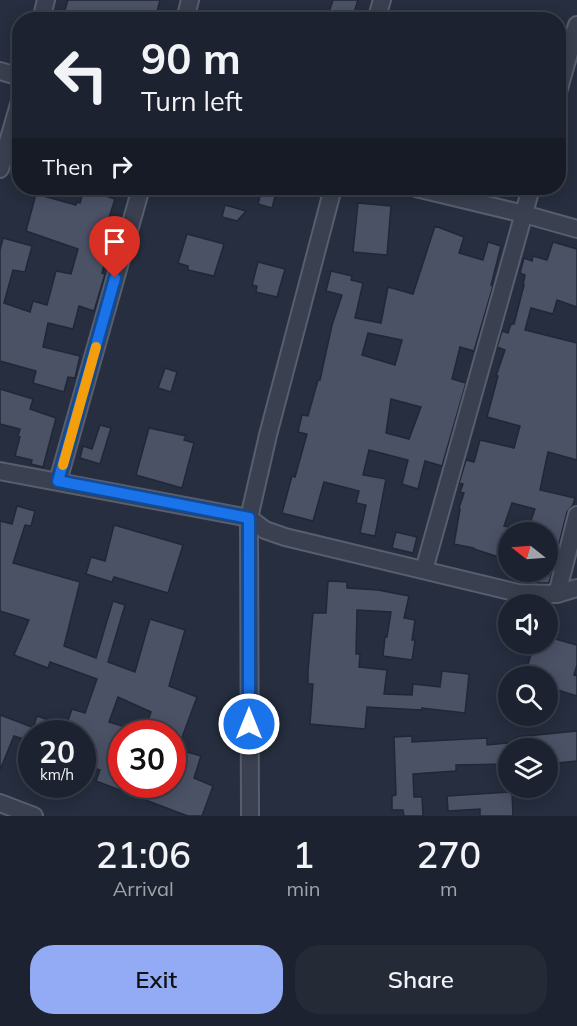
<!DOCTYPE html>
<html lang="en">
<head>
<meta charset="utf-8">
<style>
	:root { --surface:#1c222f; --page:#252a37; --text:#f1f3f6; --muted:#a0a4aa; --line:#3a3f4b; --accent:#92abf4 }
	body { margin:0; font-family:Mulish,sans-serif; background:var(--page); color:var(--text); height:100vh; display:flex; flex-direction:column; font-size:22px; white-space:nowrap }
	* { box-sizing:border-box; margin:0 }
	p { font-size:20px; color:var(--muted) }
	.icon { flex:none; width:33px; height:33px; fill:none; stroke:currentColor; stroke-width:2; stroke-linecap:round; stroke-linejoin:round }
	.map { position:relative; height:816px; overflow:hidden }
	.drawer { display:flex; flex-direction:column; background:var(--surface); flex:1 }
	.drawer>* { flex:none }
	.hud { position:absolute; left:12px; top:12px; width:554px; height:183px; border-radius:24px; box-shadow:0 3px 15px #0003,0 0 0 2px var(--line); background:#1c222f; color:var(--text); overflow:hidden }
	.needle { width:39px; rotate:287deg }
	.controls { position:absolute; left:498px; top:522px; display:grid; gap:12px }
	.controls a { display:grid; place-items:center; width:60px; height:60px; border-radius:50%; background:var(--surface); box-shadow:0 3px 15px #0003,0 0 0 2px var(--line); font-size:30px }
	.speed { position:absolute; left:18px; top:720px; display:flex; gap:12px; font-size:30px; font-weight:700; text-align:center }
	.speed>* { display:grid; place-content:center; width:78px; height:78px; border-radius:50%; background:var(--surface); box-shadow:0 3px 15px #0003,0 0 0 2px var(--line); line-height:1 }
	.speed small { font-size:15px; font-weight:400 }
	.speed .limit { border:9px solid #d22; background:#fff; color:#111 }
	.pin { position:absolute; display:grid; place-items:center; width:51px; height:51px; color:#fff; margin:-62px -26px; border-radius:50% 50% 50% 0; rotate:-45deg; box-shadow:0 0 6px #0007 }
	.pin .icon { rotate:45deg }
	.me { position:absolute; width:66px; margin:-33px; rotate:0deg; stroke-linejoin:round; filter:drop-shadow(0 0 4px #0008) }
	.turn { display:flex; align-items:center; gap:21px; height:126px; padding:0 30px; font-size:27px }
	.turn .icon { width:78px; height:78px; stroke-width:2.5 }
	.turn b { display:block; font-size:42px; line-height:51px }
	.then { display:flex; align-items:center; height:57px; padding:0 30px; background:#0003; gap:12px; font-size:22px }
	.eta { display:flex; justify-content:space-evenly; align-items:center; height:102px; text-align:center }
	.eta b { font-size:36px; font-weight:600; line-height:42px }
	.button { display:flex; gap:12px; margin-top:auto; padding:12px 30px }
	.button a { flex:1; height:69px; border-radius:24px; background:var(--accent); color:#111; font-size:24px; font-weight:600; line-height:69px; text-align:center }
	.button a+a { background:var(--page); color:var(--text) }
	.map>svg:first-child { display:block }
	.building { fill:#4b5266; stroke:#212736; stroke-width:1.5; fill-rule:evenodd }
	.lines { fill:none; stroke-linecap:round; stroke-linejoin:round }
	.minor-casing { stroke:#585e6d; stroke-width:20 }
	.minor { stroke:#3a404f; stroke-width:16 }
	.route-casing { stroke:#114b97; stroke-width:15 }
	.route { stroke:#1a73e8; stroke-width:10 }
	.slow { stroke:#f59e0b; stroke-width:10 }
</style>
</head>
<body>
<div class="map">
<svg width="577" height="816" viewBox="0 0 577 816">
	<rect width="100%" height="100%" fill="#262e3f"/>
	<g class="building">
		<polygon points="68,0 160,0 155,20 62,20"/>
		<polygon points="333,0 358,0 352,19 329,12"/>
		<polygon points="84,189 115,199 103,237 104,237 101,249 108,251 102,273 105,274 94,311 79,306 73,329 48,323 43,347 80,356 75,378 68,377 64,392 33,383 36,371 0,361 0,250 3,238 32,246 25,272 13,270 4,303 30,312 33,301 47,305 56,271 71,274 78,249 26,231 36,194 76,205 77,202 80,203"/>
		<polygon points="262,189 276,193 272,208 258,204"/>
		<polygon points="358,203 391,206 387,255 353,252"/>
		<polygon points="225,205 246,211 237,221 222,217"/>
		<path d="M435,226L464,237L459,253L483,260L488,242L501,246L491,285L493,286L474,351L460,347L452,379L466,383L442,466L425,461L418,489L402,484L408,460L369,450L363,475L386,479L375,536L360,533L366,505L356,503L359,491L324,482L313,521L282,513L292,476L295,477L307,434L298,432L302,415L308,416L318,380H320L332,325L342,295L326,291L331,271L352,276L351,280L363,283L355,318L381,323L388,287L413,294ZM368,333L402,340L395,365L362,355ZM391,399L421,407L409,439L386,433Z"/>
		<polygon points="187,234 224,244 214,276 188,270 188,266 178,263"/>
		<polygon points="553,242 577,249 577,307 557,300 553,314 531,308 525,330 577,343 577,460 548,452 540,490 575,498 573,505 567,512 549,583 539,583 510,576 511,572 548,572 548,532 527,532 535,509 512,503 504,526 508,527 508,546 505,559 474,549 474,548 454,544 460,509 459,508 464,493 460,492 463,484 459,483 466,460 474,462 480,440 514,448 520,426 487,417 498,376 496,376 505,350 497,347 502,331 508,333 511,324 514,324 524,285 523,285 525,275 520,273 524,258 532,261 533,256 547,260"/>
		<polygon points="258,262 285,269 277,297 256,292 257,286 252,285"/>
		<polygon points="165,368 177,372 171,392 158,388"/>
		<polygon points="0,389 33,399 30,409 56,418 43,467 31,464 32,460 15,456 20,437 18,436 20,429 0,424"/>
		<polygon points="100,425 111,428 100,464 80,458 83,446 92,449"/>
		<polygon points="149,428 186,436 184,440 194,443 182,488 136,475"/>
		<polygon points="17,506 35,511 31,526 25,525 13,563 80,582 64,646 96,658 113,601 125,605 108,662 135,672 150,619 185,630 169,686 197,697 174,759 172,734 155,734 145,730 151,712 118,697 109,722 122,726 122,784 172,784 172,771 180,774 187,752 201,756 194,778 213,786 202,816 188,816 177,812 96,781 100,770 82,764 82,734 32,734 32,742 14,736 0,770 0,715 32,727 32,731 37,716 66,726 72,709 85,713 97,679 50,662 48,668 14,655 29,620 0,611 0,521 12,524"/>
		<polygon points="114,525 183,545 168,593 114,577 112,582 86,574 91,557 105,561"/>
		<polygon points="396,532 417,537 413,553 392,548"/>
		<polygon points="328,581 347,582 347,588 378,590 409,596 404,618 415,620 412,640 415,640 412,660 383,656 385,637 387,637 391,612 357,610 356,654 360,654 359,667 387,670 384,694 412,695 413,684 440,687 442,671 469,674 465,713 422,708 422,710 367,707 365,729 310,724 313,684 308,684 308,671 313,613 326,613"/>
		<polygon points="548,637 577,645 577,665 574,675 577,676 577,696 548,687 548,676 526,671 534,644 548,644"/>
		<polygon points="577,731 577,761 548,764 548,748 517,748 516,737"/>
		<polygon points="412,736 412,742 487,738 487,745 508,743 508,764 456,765 456,771 413,774 414,797 422,797 423,816 404,816 403,810 392,810 392,796 396,795 394,737"/>
		<polygon points="512,792 513,816 480,816 480,809 448,811 447,796"/>
	</g>
	<g class="lines">
		<defs>
			<g id="minor">
				<polyline points="41,20 46,0"/>
				<polyline points="185,20 190,0"/>
				<polyline points="376,20 382,0"/>
				<polyline points="0,71 20,77"/>
				<polyline points="558,92 577,25"/>
				<polyline points="0,169 20,101"/>
				<polyline points="416,188 524,214 577,229"/>
				<polyline points="0,471 249,518 265,530 285,537 518,593 557,594 577,588"/>
				<polyline points="58,481 141,188"/>
				<polyline points="424,570 531,188"/>
				<polyline points="557,594 577,515"/>
				<polyline points="0,803 34,816"/>
				<polyline points="250,816 249,518 268,435 333,188"/>
			</g>
		</defs>
		<use href="#minor" class="minor-casing"/>
		<use href="#minor" class="minor"/>
	</g>
	<g class="lines">
		<defs>
			<polyline id="route" points="115,278 58,481 249,518 249,724"/>
		</defs>
		<use href="#route" class="route-casing"/>
		<use href="#route" class="route"/>
		<polyline class="slow" points="63,465 96,347"/>
	</g>
</svg>
<div class="controls">
<a><svg class="needle" viewBox="-14 -14 28 28"><path d="M0-13l5 13h-10z" fill="#e53935"/><path d="M0 13l5-13h-10z" fill="#a0a4aa"/></svg></a>
<a><svg class="icon" aria-label="sound" viewBox="0 0 24 24"><path d="M4 9h4l5-4v14l-5-4H4zM17 9q2 3 0 6"/></svg></a>
<a><svg class="icon" aria-label="search" viewBox="0 0 24 24"><circle cx="10" cy="10" r="6"/><path d="M15 15l6 6"/></svg></a>
<a><svg class="icon" aria-label="layers" viewBox="0 0 24 24"><path d="M12 4l9 5-9 5-9-5zM3 14l9 5 9-5"/></svg></a>
</div>
<div class="speed"><div>20<small>km/h</small></div><div class="limit">30</div></div>
<div class="pin" style="left:115px;top:278px;background:#d93025"><svg class="icon" aria-label="arrive" viewBox="0 0 24 24"><path d="M6 21V4h12l-3 4 3 4H6"/></svg></div>
<svg class="me" style="left:249px;top:724px" viewBox="-20 -20 40 40"><circle r="17" fill="#1a73e8" stroke="#fff" stroke-width="3"/><path d="M0-11L8 9 0 5-8 9z" fill="#fff"/></svg>
<div class="hud">
<div class="turn"><svg class="icon" aria-label="left" viewBox="0 0 24 24"><path d="M17 20v-9H6M10 6l-5 5 5 5"/></svg><div><b>90 m</b>Turn left</div></div>
<div class="then">Then<svg class="icon" aria-label="right" viewBox="0 0 24 24"><path d="M7 20v-9h11M14 6l5 5-5 5"/></svg></div>
</div>
</div>
<section class="drawer">
<div class="eta">
<div><b>21:06</b><p>Arrival</p></div>
<div><b>1</b><p>min</p></div>
<div><b>270</b><p>m</p></div>
</div>
<div class="button"><a>Exit</a><a>Share</a></div>
</section>
</body>
</html>
